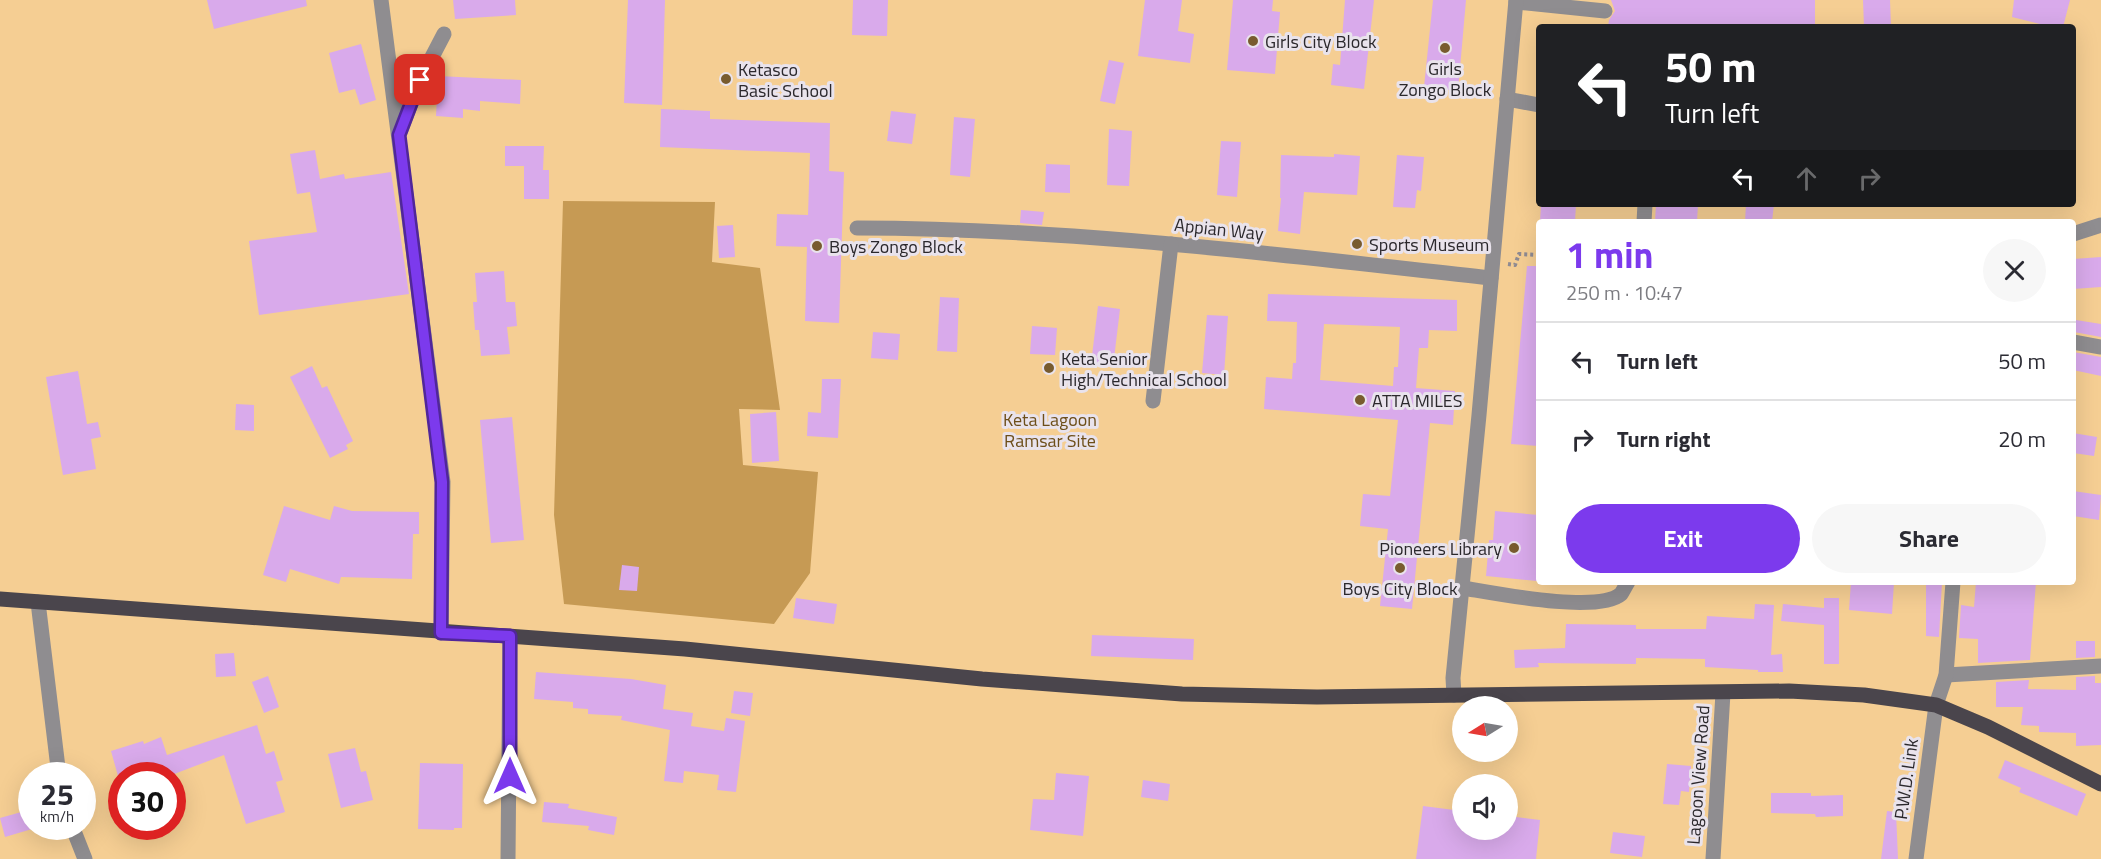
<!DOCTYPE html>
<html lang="en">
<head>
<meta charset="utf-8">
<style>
	:root { --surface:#fff; --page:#f7f7f7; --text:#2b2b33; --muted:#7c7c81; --line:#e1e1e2; --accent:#7c3aed }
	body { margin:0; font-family:"Titillium Web",sans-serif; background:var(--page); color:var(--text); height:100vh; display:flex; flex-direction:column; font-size:22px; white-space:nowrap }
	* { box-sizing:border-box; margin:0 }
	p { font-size:20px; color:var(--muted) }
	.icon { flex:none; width:33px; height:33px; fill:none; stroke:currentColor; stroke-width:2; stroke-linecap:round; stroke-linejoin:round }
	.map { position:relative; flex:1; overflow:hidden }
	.drawer { position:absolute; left:1536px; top:219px; width:540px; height:366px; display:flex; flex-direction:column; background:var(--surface); border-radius:6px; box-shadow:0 6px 24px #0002 }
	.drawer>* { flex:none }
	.guide { position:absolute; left:1536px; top:24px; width:540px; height:183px; border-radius:6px; box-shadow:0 6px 24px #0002; background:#202124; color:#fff; overflow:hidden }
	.needle { width:39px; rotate:259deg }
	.tools { position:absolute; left:1452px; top:696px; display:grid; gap:12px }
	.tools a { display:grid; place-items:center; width:66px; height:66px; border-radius:50%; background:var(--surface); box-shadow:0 6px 24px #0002; font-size:30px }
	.speed { position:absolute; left:18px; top:762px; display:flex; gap:12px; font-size:30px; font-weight:700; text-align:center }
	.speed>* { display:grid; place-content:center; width:78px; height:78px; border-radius:50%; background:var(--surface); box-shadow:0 6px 24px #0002; line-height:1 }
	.speed small { font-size:15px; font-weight:400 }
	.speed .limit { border:9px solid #d22; background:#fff; color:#111 }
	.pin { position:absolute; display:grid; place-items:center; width:51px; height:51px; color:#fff; margin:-26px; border-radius:12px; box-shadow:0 3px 9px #0006 }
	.me { position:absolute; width:66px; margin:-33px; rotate:0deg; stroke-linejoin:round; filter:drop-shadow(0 0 4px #0008) }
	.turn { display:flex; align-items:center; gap:21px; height:126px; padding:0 30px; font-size:27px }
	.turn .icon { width:78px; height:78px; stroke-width:2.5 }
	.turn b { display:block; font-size:42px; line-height:51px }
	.lanes { display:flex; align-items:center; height:57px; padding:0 30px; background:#0003; justify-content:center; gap:30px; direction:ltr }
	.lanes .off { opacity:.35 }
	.round { display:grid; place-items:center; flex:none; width:63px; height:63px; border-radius:32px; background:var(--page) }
	.overview { display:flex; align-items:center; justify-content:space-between; height:102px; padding:0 30px }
	h1 { font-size:36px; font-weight:700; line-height:45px; color:var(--accent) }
	.cta { display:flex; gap:12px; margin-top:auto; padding:12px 30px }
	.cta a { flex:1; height:69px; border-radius:36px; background:var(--accent); color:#fff; font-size:24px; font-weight:700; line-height:69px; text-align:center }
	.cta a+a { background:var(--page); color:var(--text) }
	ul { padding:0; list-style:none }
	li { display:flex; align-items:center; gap:18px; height:78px; padding:0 30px; border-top:2px solid var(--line) }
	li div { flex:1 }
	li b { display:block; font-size:22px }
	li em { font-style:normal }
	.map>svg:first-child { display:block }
	.green { fill:#f5ce93; fill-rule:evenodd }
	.forest { fill:#c69a54 }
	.building { fill:#d9aaeb; fill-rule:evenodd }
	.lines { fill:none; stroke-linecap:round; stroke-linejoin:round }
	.path { stroke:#8f8b92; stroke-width:4; stroke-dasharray:3 3; stroke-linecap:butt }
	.minor { stroke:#8f8d90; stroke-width:15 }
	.major { stroke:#4a454c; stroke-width:15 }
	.route-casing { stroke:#51269a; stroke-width:15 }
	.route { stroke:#7c3aed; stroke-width:10 }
	.poi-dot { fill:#785b2e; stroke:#e9e3ec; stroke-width:2 }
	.labels { text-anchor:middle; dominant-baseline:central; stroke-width:6; stroke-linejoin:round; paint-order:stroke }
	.poi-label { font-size:18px; fill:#2b282c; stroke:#e9e3ec; text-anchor:start }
	.street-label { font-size:18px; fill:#2b282c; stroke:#e9e3ec }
	.park-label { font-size:18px; fill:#6d4e19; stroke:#e9e3ec }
</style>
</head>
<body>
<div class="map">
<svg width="2101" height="859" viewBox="0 0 2101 859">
	<rect width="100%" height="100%" fill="#e9e3ec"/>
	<path class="green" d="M0,0H2101V859H0ZM1539,27H2073V204H1539ZM1539,222H2073V582H1539ZM1462,706H1508V752H1462ZM32,776H82V826H32ZM122,776H172V826H122ZM1462,784H1508V830H1462Z"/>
	<polygon class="forest" points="563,201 715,202 712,262 760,268 780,410 739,409 743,465 818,472 810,573 774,624 564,604 554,515"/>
	<g class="building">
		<polygon points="207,0 306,0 307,6 214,29"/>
		<polygon points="453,0 515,0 516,15 455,19"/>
		<polygon points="628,0 665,0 662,105 624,103"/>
		<polygon points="853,0 888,0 887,36 852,35"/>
		<polygon points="1145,0 1182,0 1178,31 1194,34 1190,63 1138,56"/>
		<polygon points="1233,0 1273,0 1272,11 1280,12 1275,74 1227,70"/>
		<polygon points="1345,0 1374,0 1364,89 1331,85 1333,64 1340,65"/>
		<polygon points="1433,0 1466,0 1458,91 1424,87"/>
		<polygon points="1611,0 1815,0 1815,27 1608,27 1609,20 1615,11"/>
		<polygon points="1863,0 1890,0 1891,27 1864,27"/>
		<polygon points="2014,0 2070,0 2063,27 2052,27 2012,17"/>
		<polygon points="361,44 376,100 360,105 355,89 339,93 329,53"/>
		<polygon points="1109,60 1124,63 1115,104 1100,101"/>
		<polygon points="438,76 521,80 520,104 480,101 480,111 463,109 463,118 436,116"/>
		<polygon points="661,109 710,111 710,119 830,123 829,171 844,172 839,323 805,321 807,247 776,246 777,214 808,215 810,153 660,147"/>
		<polygon points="891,111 916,114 912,144 887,141"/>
		<polygon points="954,117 975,119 970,177 950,175"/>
		<polygon points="1109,129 1132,131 1129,186 1107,185"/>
		<polygon points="1221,141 1241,142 1237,197 1217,195"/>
		<polygon points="505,146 544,146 543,170 549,170 549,199 524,199 524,166 505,166"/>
		<polygon points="315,150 320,179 344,174 345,179 391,172 409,294 259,315 249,241 317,232 310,192 297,194 290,154"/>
		<polygon points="1334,154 1360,156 1357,195 1304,192 1300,234 1278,231 1281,198 1280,198 1281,155 1334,157"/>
		<polygon points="1397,155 1424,157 1421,191 1417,190 1415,208 1393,207"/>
		<polygon points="1046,164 1070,165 1070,193 1045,192"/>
		<polygon points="1541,204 1576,204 1575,222 1540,222"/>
		<polygon points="1656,204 1698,204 1697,222 1655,222"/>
		<polygon points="1746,204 1774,204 1772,222 1745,222"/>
		<polygon points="1021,210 1044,212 1042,225 1020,223"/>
		<polygon points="733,225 735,257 719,258 717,226"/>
		<polygon points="2101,257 2101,287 2073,289 2073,259"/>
		<polygon points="1527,266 1539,266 1539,446 1511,444"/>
		<polygon points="504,271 506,302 515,302 517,326 507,327 510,354 481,356 479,330 475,330 473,302 477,302 475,273"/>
		<path d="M1268,294L1457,300V331L1429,330L1428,348H1419L1416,388L1455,391L1453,425L1430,423L1412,609L1380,606L1388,529L1360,526L1363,494L1390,496L1398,420L1264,409L1266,377L1292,379L1293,363H1296L1297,322L1267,321ZM1324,324L1400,327L1398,367H1394L1393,386L1320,380Z"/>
		<polygon points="940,297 959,298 957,352 937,351"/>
		<polygon points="1098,306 1120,309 1113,367 1091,364"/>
		<polygon points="1207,315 1228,316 1224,375 1202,373"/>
		<polygon points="2076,320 2101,324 2101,337 2074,332"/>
		<polygon points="1032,326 1057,328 1055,355 1030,354"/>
		<polygon points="873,332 900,334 898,360 871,358"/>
		<polygon points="2073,352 2101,357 2101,376 2073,370"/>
		<polygon points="312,366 322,388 327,386 353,441 346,445 348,449 330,458 290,377"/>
		<polygon points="78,371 87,424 98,422 101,437 91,439 96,469 63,475 46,377"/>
		<polygon points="822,379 841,379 838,438 807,436 808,412 821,413"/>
		<polygon points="236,404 254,405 254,431 235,430"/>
		<polygon points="776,412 779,461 752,463 750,414"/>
		<polygon points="512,417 524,540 491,543 480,420"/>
		<polygon points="2073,433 2097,437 2094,456 2073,453"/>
		<polygon points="2073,491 2101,495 2099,520 2073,516"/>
		<polygon points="284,506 330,520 334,506 352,511 419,512 419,534 413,534 412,579 341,577 339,584 290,569 286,582 263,575"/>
		<polygon points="1495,511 1539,515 1537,581 1486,576 1489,540 1493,540"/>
		<polygon points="622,565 639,567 637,591 619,590"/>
		<polygon points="1851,582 1894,582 1892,614 1849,610"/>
		<polygon points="1926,582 1942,582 1939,637 1926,636"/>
		<polygon points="1976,582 2036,582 2030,660 1978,663 1978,639 1959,638 1961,605 1974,607"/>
		<polygon points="796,598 837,604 834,624 793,618"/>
		<polygon points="1824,598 1839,598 1839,664 1824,664 1824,625 1781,621 1783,604 1824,608"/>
		<polygon points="1755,604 1774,605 1771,655 1782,654 1783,672 1758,672 1758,670 1705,667 1705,659 1636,658 1636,664 1538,663 1539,667 1515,668 1514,650 1565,648 1566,624 1636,625 1636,629 1706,629 1707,616 1754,619"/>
		<polygon points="1092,635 1194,639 1193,660 1091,656"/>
		<polygon points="2076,641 2095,641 2095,657 2076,658"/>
		<polygon points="234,653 236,676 216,677 215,654"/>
		<polygon points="536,672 631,679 666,685 663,709 693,713 691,726 724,731 726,718 745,721 736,792 717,790 719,775 684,771 683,783 664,781 670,730 621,720 622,716 588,714 588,709 573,708 573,702 534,699"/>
		<polygon points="268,676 279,707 264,713 252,682"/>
		<polygon points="2095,676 2095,683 2101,683 2101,745 2076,746 2076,733 2039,732 2039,726 2021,725 2023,707 1996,707 1996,682 2029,680 2028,689 2076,690 2076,677"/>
		<polygon points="734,691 753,693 750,716 731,713"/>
		<polygon points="257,725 266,754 274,751 283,780 276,782 285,812 246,824 224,755 169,776 118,776 111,751 143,741 144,744 161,737 167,755"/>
		<polygon points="355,748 361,772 366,771 373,800 341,808 328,754"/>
		<polygon points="2005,760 2086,794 2077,816 2019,792 2021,788 1998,778"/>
		<polygon points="420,763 463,764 462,828 454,828 454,830 418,829"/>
		<polygon points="1667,764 1691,766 1689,792 1681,791 1679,805 1663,804"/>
		<polygon points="1056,773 1089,776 1083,836 1030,830 1033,799 1054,800"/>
		<polygon points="1143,780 1170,784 1168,801 1141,797"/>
		<polygon points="1771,793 1811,793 1811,796 1843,795 1843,816 1816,817 1815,814 1771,813"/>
		<polygon points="544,802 569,804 568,808 617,817 614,835 588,830 589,826 542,822"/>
		<polygon points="1423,806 1462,811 1462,830 1508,830 1508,816 1540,820 1536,859 1416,859"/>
		<polygon points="32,809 32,829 5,837 0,818"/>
		<polygon points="1887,811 1896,812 1898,859 1881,859"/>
		<polygon points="1613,832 1645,836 1642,857 1610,853"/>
	</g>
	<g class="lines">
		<polyline class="path" points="1508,264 1515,265 1519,254 1539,255"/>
		<g class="minor">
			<polyline points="381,0 443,482 441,633"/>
			<polyline points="1516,2 1605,11"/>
			<polyline points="1507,99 1539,105"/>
			<polyline points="400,132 420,80 444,34"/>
			<polyline points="1644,222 1645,204"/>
			<path d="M857,228C1069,228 1280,255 1491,278"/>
			<polyline points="2073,234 2101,225"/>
			<polyline points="2073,342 2101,347"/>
			<polyline points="1153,401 1171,244"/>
			<path d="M1463,588C1494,593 1598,614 1621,594C1623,591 1626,585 1628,582"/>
			<polyline points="38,602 59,776"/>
			<polyline points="1946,675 2101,666"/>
			<polyline points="1454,695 1453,678 1479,415 1516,0"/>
			<polyline points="72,826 85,859"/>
			<polyline points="508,859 510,637"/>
			<polyline points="1713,859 1723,693"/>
			<polyline points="1916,859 1936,705 1946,675 1953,582"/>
		</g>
		<polyline class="major" points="0,599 685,649 982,679 1182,694 1317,697 1789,691 1864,695 1936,705 1988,727 2101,784"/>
	</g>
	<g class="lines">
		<defs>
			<polyline id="route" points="420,80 399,135 442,482 441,633 510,636 510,776"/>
		</defs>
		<use href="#route" class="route-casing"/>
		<use href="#route" class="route"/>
	</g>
	<g class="poi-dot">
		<circle cx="1253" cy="41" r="6"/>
		<circle cx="1445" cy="48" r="6"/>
		<circle cx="726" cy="79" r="6"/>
		<circle cx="1357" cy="244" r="6"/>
		<circle cx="817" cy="246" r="6"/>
		<circle cx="1049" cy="368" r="6"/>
		<circle cx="1360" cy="400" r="6"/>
		<circle cx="1514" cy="548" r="6"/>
		<circle cx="1400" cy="568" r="6"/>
	</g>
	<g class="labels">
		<g class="poi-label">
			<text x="1265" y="41">Girls City Block</text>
			<text x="1445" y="68" text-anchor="middle">Girls<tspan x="1445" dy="21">Zongo Block</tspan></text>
			<text x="738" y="69">Ketasco<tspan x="738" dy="21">Basic School</tspan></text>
			<text x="1369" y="244">Sports Museum</text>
			<text x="829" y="246">Boys Zongo Block</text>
			<text x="1061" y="358">Keta Senior<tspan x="1061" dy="21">High/Technical School</tspan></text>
			<text x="1372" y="400">ATTA MILES</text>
			<text x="1502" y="548" text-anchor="end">Pioneers Library</text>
			<text x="1400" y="588" text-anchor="middle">Boys City Block</text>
		</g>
		<g class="street-label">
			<text transform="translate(1219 229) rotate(6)">Appian Way</text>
			<text transform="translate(1698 775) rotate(-86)">Lagoon View Road</text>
			<text transform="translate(1906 779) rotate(-82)">P.W.D. Link</text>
		</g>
		<g class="park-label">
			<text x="1050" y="419">Keta Lagoon<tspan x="1050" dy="21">Ramsar Site</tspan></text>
		</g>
	</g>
</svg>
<div class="tools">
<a><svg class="needle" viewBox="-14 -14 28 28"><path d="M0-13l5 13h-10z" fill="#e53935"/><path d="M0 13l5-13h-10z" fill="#7c7c81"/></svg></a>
<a><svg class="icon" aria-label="sound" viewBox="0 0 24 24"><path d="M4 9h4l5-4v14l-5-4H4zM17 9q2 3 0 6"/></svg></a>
</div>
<div class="speed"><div>25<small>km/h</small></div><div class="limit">30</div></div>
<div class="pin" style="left:420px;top:80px;background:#d93025"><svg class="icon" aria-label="arrive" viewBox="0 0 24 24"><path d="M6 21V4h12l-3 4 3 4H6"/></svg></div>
<svg class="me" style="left:510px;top:776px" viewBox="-20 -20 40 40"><path d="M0-17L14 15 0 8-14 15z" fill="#7c3aed" stroke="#fff" stroke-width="4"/></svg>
<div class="guide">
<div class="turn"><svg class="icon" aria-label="left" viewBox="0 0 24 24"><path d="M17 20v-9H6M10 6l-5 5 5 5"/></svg><div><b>50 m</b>Turn left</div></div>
<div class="lanes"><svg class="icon" aria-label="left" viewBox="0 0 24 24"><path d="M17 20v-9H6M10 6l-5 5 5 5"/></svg><svg class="icon off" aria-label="ahead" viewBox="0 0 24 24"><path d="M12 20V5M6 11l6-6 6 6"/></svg><svg class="icon off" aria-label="right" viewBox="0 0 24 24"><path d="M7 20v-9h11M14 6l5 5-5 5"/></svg></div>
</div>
<section class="drawer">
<div class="overview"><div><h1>1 min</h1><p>250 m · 10:47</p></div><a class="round"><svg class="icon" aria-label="close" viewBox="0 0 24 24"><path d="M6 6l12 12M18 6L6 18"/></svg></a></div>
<ul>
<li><svg class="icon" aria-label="left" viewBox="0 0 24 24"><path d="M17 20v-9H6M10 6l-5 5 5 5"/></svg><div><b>Turn left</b></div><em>50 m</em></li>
<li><svg class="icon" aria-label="right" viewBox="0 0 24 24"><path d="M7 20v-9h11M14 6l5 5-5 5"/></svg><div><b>Turn right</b></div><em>20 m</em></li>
</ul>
<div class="cta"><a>Exit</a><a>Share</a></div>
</section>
</div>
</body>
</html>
